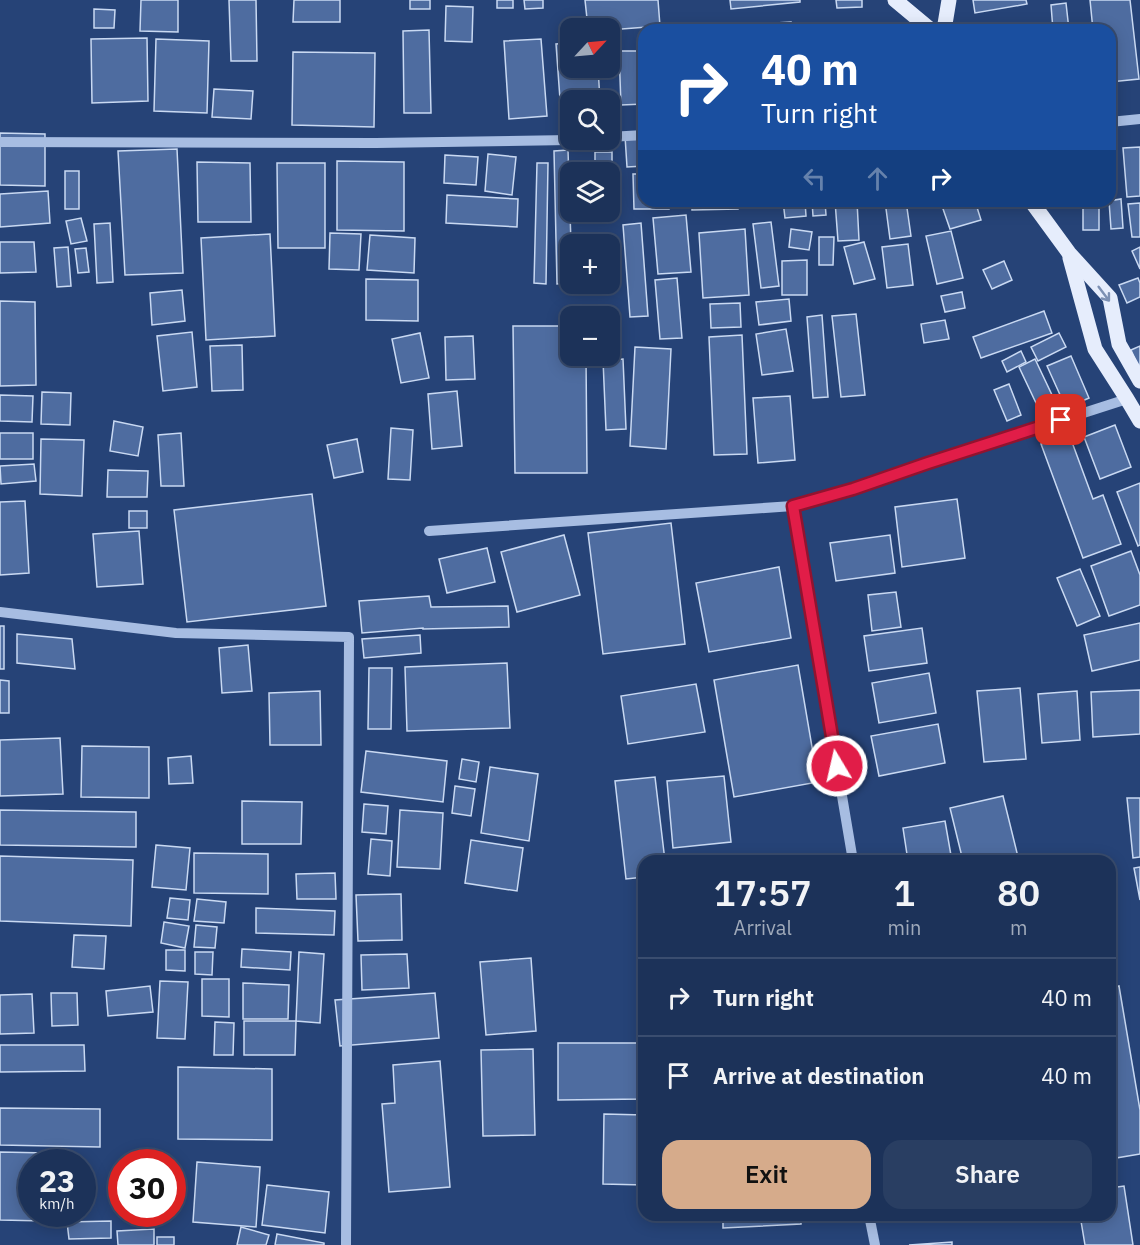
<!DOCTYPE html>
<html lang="en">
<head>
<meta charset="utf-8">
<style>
	:root { --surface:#1c3259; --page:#293e62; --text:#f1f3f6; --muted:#a0aaba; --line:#3a4d6f; --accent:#d6ab8b }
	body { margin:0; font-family:"IBM Plex Sans",sans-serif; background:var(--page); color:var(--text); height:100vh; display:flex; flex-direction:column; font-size:22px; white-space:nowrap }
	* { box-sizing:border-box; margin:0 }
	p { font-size:20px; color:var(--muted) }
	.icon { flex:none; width:33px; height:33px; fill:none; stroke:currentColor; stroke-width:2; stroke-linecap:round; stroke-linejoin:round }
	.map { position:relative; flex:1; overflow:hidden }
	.side { position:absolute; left:638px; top:855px; width:478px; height:366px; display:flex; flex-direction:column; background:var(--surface); border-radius:18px; box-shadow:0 3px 15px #0003,0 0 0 2px var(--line) }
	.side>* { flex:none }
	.top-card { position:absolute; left:638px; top:24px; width:478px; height:183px; border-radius:18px; box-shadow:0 3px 15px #0003,0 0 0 2px var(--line); background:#1a4fa0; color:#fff; overflow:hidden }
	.needle { width:39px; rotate:64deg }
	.controls { position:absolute; left:560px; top:18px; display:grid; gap:12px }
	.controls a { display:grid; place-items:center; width:60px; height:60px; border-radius:12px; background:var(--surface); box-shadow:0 3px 15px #0003,0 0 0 2px var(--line); font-size:30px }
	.speed { position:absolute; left:18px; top:1149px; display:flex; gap:12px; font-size:30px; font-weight:700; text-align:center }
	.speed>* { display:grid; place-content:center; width:78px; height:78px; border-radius:50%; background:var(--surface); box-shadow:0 3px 15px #0003,0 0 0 2px var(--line); line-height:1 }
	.speed small { font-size:15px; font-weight:400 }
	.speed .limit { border:9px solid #d22; background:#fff; color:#111 }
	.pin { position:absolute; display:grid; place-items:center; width:51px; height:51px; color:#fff; margin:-26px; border-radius:12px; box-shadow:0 3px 9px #0006 }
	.me { position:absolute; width:66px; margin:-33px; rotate:351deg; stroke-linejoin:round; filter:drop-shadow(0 0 4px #0008) }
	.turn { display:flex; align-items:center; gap:21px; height:126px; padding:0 24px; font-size:27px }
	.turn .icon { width:78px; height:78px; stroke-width:2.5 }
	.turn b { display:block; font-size:42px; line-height:51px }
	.lanes { display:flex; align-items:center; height:57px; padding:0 24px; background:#0003; justify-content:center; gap:30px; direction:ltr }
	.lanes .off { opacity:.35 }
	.eta { display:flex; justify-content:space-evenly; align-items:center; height:102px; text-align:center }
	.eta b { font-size:36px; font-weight:600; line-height:42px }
	.action { display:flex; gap:12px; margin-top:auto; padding:12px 24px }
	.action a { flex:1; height:69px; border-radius:18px; background:var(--accent); color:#111; font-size:24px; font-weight:600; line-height:69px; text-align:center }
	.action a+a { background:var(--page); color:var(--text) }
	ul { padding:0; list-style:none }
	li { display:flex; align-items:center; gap:18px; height:78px; padding:0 24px; border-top:2px solid var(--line) }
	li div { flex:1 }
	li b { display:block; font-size:22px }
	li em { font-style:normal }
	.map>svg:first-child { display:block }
	.building { fill:#4e6ca0; stroke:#c9d9f2; stroke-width:1.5 }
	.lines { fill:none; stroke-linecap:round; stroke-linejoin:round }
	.minor { stroke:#a7bde2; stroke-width:10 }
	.major { stroke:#e6edfc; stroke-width:15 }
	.oneway { stroke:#7c90b3 }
	.route-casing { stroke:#92132f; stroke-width:15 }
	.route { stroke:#e11d48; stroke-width:10 }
</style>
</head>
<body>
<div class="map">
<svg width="1140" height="1245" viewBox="0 0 1140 1245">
	<rect width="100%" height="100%" fill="#264377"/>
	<g class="building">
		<polygon points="141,0 178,0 178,32 140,31"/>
		<polygon points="229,0 256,0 257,61 231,61"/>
		<polygon points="294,0 340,0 340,22 293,22"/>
		<rect x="410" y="0" width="20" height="9"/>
		<rect x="497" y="0" width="16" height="8"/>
		<polygon points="524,0 543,0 543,8 525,9"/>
		<polygon points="585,0 658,0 660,26 609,30 609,28 588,28"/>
		<polygon points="730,0 800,0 800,2 731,9"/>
		<polygon points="836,0 862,0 862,7 837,8"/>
		<polygon points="973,0 1026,0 1027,4 975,13"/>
		<polygon points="1090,0 1130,0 1139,79 1110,82 1110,30 1093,30"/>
		<polygon points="1066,3 1069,30 1053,30 1051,5"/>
		<polygon points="446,6 473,7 472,42 445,41"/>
		<polygon points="94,9 115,10 114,28 94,28"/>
		<polygon points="791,22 791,30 757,30 757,24"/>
		<rect x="667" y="26" width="73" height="4"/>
		<polygon points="429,30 431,113 404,113 403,31"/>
		<polygon points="147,38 148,101 92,103 91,39"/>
		<polygon points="156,39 209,41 207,113 154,111"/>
		<polygon points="541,39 547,116 509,119 504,41"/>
		<polygon points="570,43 570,68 598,68 600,100 570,100 570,112 561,113 556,44"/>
		<polygon points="619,51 644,51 644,104 621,105"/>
		<polygon points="293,52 375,53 374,127 292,125"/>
		<polygon points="214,89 253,91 251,119 212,117"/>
		<polygon points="0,133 45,134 45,186 0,185"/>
		<polygon points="644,135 644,166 627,167 625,136"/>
		<polygon points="1140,147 1140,196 1127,197 1123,148"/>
		<polygon points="177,149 183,273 125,275 118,151"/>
		<polygon points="568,150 571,244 570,283 557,284 554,151"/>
		<polygon points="595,152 612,152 612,217 595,216 595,212 609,212 609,172 595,172"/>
		<polygon points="488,154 516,157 512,195 485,191"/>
		<polygon points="445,155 478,157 476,185 444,183"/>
		<polygon points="337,161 404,162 404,231 337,230"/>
		<polygon points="197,162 250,163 251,222 198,222"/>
		<polygon points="277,163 325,163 325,248 278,248"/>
		<polygon points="537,163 548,163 546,284 534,283"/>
		<rect x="65" y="171" width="14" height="38"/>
		<polygon points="633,174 644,174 644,201 669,201 669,209 634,209"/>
		<polygon points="48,191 50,223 0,227 0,194"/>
		<polygon points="447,195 518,199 517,227 446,223"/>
		<polygon points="1121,199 1123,228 1111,229 1109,201"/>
		<polygon points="692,201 738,201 738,209 692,210"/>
		<polygon points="746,201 773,201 773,205 746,206"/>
		<polygon points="783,201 805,201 806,216 785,218"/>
		<polygon points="812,201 825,201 826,215 813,216"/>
		<polygon points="835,201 857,201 859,240 838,241"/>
		<polygon points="885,201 906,201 911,236 890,239"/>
		<polygon points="948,201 975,201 981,220 950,229 941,203"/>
		<rect x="1083" y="201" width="16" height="29"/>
		<polygon points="1140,203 1140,237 1132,237 1128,204"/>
		<polygon points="686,215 691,272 658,274 653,218"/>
		<polygon points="81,218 87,241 71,244 66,221"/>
		<polygon points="771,222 779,286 761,288 753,224"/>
		<polygon points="110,223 113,282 97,283 94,224"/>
		<polygon points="641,223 648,316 630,317 623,225"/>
		<polygon points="745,229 749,295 703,298 699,233"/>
		<polygon points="791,229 812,232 809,250 789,247"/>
		<polygon points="951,231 963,278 937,284 926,236"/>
		<polygon points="330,233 361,234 359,270 329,269"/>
		<polygon points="270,234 275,336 206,340 201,238"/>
		<polygon points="370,235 415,238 414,273 367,270"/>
		<polygon points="819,237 834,237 833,265 819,265"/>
		<polygon points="0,242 34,242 36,272 0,273"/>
		<polygon points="864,242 875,279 854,284 844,247"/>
		<polygon points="908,244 913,285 887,288 882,247"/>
		<polygon points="68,247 71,286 57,287 54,248"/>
		<polygon points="1140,247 1140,269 1132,251"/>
		<polygon points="86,248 89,272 78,273 75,249"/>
		<polygon points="807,260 807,295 782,295 782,261"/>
		<polygon points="1004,261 1012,280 992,289 983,270"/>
		<polygon points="677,278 682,338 660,339 655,280"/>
		<polygon points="1138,278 1140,283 1140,297 1127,303 1119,285"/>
		<polygon points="366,279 418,280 418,321 366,320"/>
		<polygon points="182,290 185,321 152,325 150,293"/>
		<polygon points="962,292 965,308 945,312 941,296"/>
		<polygon points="789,299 791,321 759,325 756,302"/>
		<polygon points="0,301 35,302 36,385 0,386"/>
		<polygon points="740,303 741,327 711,328 710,304"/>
		<polygon points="1044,311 1052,333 981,358 973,337"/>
		<polygon points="620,314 621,349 609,349 609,316 598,316 598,315"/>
		<polygon points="856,314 865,395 841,397 832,316"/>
		<polygon points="822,315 828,397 813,398 807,317"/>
		<polygon points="945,320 949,339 924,343 921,324"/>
		<polygon points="513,326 570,326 570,356 586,356 587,473 515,473"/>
		<polygon points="786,329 793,371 762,375 756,334"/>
		<polygon points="192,332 197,387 163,391 157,336"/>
		<polygon points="420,333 429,378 401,383 392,339"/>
		<polygon points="1059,333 1066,347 1038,361 1031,347"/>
		<polygon points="742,335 747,454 714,455 709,337"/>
		<polygon points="473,336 475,379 446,380 445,337"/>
		<polygon points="242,345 243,390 212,391 210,346"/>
		<polygon points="1140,346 1140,365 1138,366 1131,350"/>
		<polygon points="635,347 671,349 666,449 630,446"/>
		<polygon points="1021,351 1026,362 1007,372 1002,361"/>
		<polygon points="1071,356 1089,398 1066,408 1047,366"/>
		<polygon points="623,359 626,429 606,430 603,360"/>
		<polygon points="1035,359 1052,395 1036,403 1019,367"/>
		<polygon points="1009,384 1021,415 1007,421 994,390"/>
		<polygon points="457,391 462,446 432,449 428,394"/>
		<polygon points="42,392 71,393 70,425 41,424"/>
		<polygon points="0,395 33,396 32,422 0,421"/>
		<polygon points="790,396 795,460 758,463 753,398"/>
		<polygon points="114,421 143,427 138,456 110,451"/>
		<polygon points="1115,425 1131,467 1100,479 1084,437"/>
		<polygon points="391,428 413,430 410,480 388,479"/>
		<rect x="0" y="433" width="33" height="26"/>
		<polygon points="181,433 184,486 161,486 158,435"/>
		<polygon points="1069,434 1093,499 1103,495 1121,544 1083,558 1041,444"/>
		<polygon points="41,439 84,440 82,496 40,494"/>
		<polygon points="357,439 363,472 334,478 327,445"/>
		<polygon points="34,464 36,481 1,484 0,466"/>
		<polygon points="108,470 148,471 147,497 107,497"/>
		<polygon points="1140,483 1140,545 1138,546 1117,492"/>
		<polygon points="312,494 326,606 187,622 174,510"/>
		<polygon points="957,499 965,558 902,567 895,507"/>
		<polygon points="25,501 29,573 0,575 0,502"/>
		<rect x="129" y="511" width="18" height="17"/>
		<polygon points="671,523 685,644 603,654 588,533"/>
		<polygon points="139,531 143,584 97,587 93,534"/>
		<polygon points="564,535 580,595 517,612 501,552"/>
		<polygon points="890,535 895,573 836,581 830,543"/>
		<polygon points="487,548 495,582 447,593 439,559"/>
		<polygon points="1131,551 1140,575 1140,605 1109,616 1091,566"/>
		<polygon points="779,567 791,638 709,652 696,583"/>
		<polygon points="1080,569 1100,616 1077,626 1057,578"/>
		<polygon points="896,592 901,627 872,631 868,595"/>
		<polygon points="429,596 431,607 508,606 509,627 423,629 423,628 362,633 359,601"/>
		<polygon points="1140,623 1140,660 1092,671 1084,635"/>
		<rect x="0" y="626" width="4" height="43"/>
		<polygon points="922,628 927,663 869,671 864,636"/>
		<polygon points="17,634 72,639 75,669 17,663"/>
		<polygon points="420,635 421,653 364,658 362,639"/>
		<polygon points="248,645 252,691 222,693 219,648"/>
		<polygon points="507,663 510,728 407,731 405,667"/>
		<polygon points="798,665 818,782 734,797 714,680"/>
		<polygon points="369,668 392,668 391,729 368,729"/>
		<polygon points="929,673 936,713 879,723 872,683"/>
		<polygon points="0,680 9,681 9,713 0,713"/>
		<polygon points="696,684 705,732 628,744 621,696"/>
		<polygon points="1020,688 1026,759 984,762 977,691"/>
		<polygon points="1140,690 1140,734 1093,737 1091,692"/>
		<polygon points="320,691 321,745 270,745 269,693"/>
		<polygon points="1077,691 1080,740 1042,743 1038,694"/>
		<polygon points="938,724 945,763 879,776 871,736"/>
		<polygon points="60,738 63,794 0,796 0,740"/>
		<polygon points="82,746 149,747 149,798 81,797"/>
		<polygon points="366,751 447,761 443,802 361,792"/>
		<polygon points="191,756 193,783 169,784 168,758"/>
		<polygon points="462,759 479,762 476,782 459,779"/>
		<polygon points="490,767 538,774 529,841 481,833"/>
		<polygon points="724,776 731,842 673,848 667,781"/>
		<polygon points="655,777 665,861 644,861 644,877 626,879 615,781"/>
		<polygon points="455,786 475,789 471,816 452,813"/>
		<polygon points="1003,796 1019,861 963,861 950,808"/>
		<polygon points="1127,798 1140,798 1140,857 1133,858"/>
		<polygon points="242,801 302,802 301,844 242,844"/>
		<polygon points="364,804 388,806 386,834 362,832"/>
		<polygon points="0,810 136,812 136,847 0,845"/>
		<polygon points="400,810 443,813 440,869 397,867"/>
		<polygon points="945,821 952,861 908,861 903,828"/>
		<polygon points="371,839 392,841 390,876 368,874"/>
		<polygon points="471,840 523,848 517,891 465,883"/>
		<polygon points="156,845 190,848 186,890 152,887"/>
		<polygon points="194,853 268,854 268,894 194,893"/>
		<polygon points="0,856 133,860 131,926 0,921"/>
		<polygon points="1140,867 1140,900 1134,868"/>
		<polygon points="335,873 336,899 297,899 296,874"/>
		<polygon points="401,894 402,940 358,941 356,895"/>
		<polygon points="170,898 190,900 188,920 167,918"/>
		<polygon points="197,899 226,902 224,923 194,921"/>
		<polygon points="256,908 335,911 334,935 256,933"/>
		<polygon points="164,922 189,926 185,948 161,943"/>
		<polygon points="196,925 217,927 215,948 194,947"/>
		<polygon points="74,935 106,936 104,969 72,967"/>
		<polygon points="242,949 291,952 290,970 241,967"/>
		<polygon points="166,950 185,950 185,971 166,970"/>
		<polygon points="195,952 213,952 212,975 195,974"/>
		<polygon points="299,952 324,954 320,1023 296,1021"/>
		<polygon points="407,954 409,988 362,990 361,955"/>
		<polygon points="531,958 536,1031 486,1035 480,962"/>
		<polygon points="202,979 229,979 229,1017 202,1016"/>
		<polygon points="160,981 188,982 185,1039 157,1038"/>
		<polygon points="243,983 289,985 288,1019 243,1019"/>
		<polygon points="150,986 153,1012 108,1016 106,991"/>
		<polygon points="1119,986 1140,1110 1140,1154 1110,1159 1110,988"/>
		<polygon points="51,993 77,993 78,1025 52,1026"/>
		<polygon points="435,993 439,1038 340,1046 335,1000"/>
		<polygon points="32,994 34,1033 0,1034 0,995"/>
		<polygon points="244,1021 296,1021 295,1055 244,1055"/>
		<polygon points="215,1022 234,1023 233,1055 214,1055"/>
		<polygon points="558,1043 644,1043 644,1099 558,1100"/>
		<polygon points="0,1045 84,1045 85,1071 0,1072"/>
		<polygon points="533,1049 535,1135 483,1136 481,1050"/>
		<polygon points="440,1061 450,1187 389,1192 382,1104 395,1103 393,1065"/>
		<polygon points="178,1067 272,1069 272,1140 178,1139"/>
		<polygon points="0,1108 100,1109 100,1147 0,1145"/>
		<polygon points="604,1114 644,1115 644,1185 603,1184"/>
		<polygon points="0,1152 47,1153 47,1162 32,1162 32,1214 46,1214 45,1221 0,1220"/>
		<polygon points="197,1162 260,1167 256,1227 193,1222"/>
		<polygon points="267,1185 329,1192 325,1233 262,1225"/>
		<polygon points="1124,1186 1133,1245 1085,1245 1080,1215 1110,1215 1110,1188"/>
		<polygon points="723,1215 801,1215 801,1224 723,1228"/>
		<polygon points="111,1221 111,1238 69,1239 67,1222"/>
		<polygon points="241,1227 269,1235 266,1245 237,1245"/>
		<polygon points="154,1229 154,1245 118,1245 117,1231"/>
		<polygon points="277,1234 324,1243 324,1245 275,1245"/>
		<rect x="157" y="1237" width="17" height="8"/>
		<polygon points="952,1242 952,1245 909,1245"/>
	</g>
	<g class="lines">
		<g class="minor">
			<polyline points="1110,122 1140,119"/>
			<polyline points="609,137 644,135"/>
			<polyline points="0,142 376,143 570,140"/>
			<polyline points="793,506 853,489 928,463 1127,399"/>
			<polyline points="429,531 793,506 853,861"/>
			<polyline points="0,612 176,633 349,637 346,1245"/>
			<polyline points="869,1215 875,1245"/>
		</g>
		<g class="major">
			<polyline points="895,0 931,30"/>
			<polyline points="944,30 949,0"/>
			<polyline points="1031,201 1069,253 1110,298 1119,344 1140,381"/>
			<polyline points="1070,258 1095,349 1127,399 1140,421"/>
		</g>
	</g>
	<defs><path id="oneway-shaft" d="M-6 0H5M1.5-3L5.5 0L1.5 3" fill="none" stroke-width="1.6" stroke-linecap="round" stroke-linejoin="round" transform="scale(1.5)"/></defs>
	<use class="oneway" href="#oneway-shaft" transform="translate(1104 294) rotate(53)"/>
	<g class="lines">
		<defs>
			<polyline id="route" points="837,766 793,506 853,489 928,463 1061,420"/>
		</defs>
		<use href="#route" class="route-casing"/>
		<use href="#route" class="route"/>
	</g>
</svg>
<div class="controls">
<a><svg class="needle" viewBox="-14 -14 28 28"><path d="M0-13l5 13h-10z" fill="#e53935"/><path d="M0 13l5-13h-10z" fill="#a0aaba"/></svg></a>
<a><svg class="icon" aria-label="search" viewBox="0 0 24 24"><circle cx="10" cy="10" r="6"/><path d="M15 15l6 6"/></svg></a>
<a><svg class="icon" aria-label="layers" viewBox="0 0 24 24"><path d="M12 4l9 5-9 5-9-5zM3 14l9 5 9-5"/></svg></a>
<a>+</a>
<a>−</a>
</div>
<div class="speed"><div>23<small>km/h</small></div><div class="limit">30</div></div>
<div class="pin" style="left:1061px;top:420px;background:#d93025"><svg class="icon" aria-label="arrive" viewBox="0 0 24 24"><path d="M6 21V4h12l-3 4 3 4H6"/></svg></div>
<svg class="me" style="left:837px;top:766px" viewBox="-20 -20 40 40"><circle r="17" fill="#e11d48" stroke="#fff" stroke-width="3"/><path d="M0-11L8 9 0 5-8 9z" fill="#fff"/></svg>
<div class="top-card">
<div class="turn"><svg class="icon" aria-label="right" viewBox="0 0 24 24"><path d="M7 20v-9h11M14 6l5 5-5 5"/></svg><div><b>40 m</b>Turn right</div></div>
<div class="lanes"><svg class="icon off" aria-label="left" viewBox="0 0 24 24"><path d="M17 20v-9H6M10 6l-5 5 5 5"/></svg><svg class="icon off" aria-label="ahead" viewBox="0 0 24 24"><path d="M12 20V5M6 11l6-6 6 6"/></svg><svg class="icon" aria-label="right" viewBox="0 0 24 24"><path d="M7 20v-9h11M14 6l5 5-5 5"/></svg></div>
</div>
<section class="side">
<div class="eta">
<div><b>17:57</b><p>Arrival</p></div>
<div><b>1</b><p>min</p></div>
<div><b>80</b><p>m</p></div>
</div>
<ul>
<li><svg class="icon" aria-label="right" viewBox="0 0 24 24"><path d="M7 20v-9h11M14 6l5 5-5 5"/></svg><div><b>Turn right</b></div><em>40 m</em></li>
<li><svg class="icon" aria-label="arrive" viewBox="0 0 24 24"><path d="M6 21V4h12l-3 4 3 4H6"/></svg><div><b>Arrive at destination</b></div><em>40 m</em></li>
</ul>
<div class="action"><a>Exit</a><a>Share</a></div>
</section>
</div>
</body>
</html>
